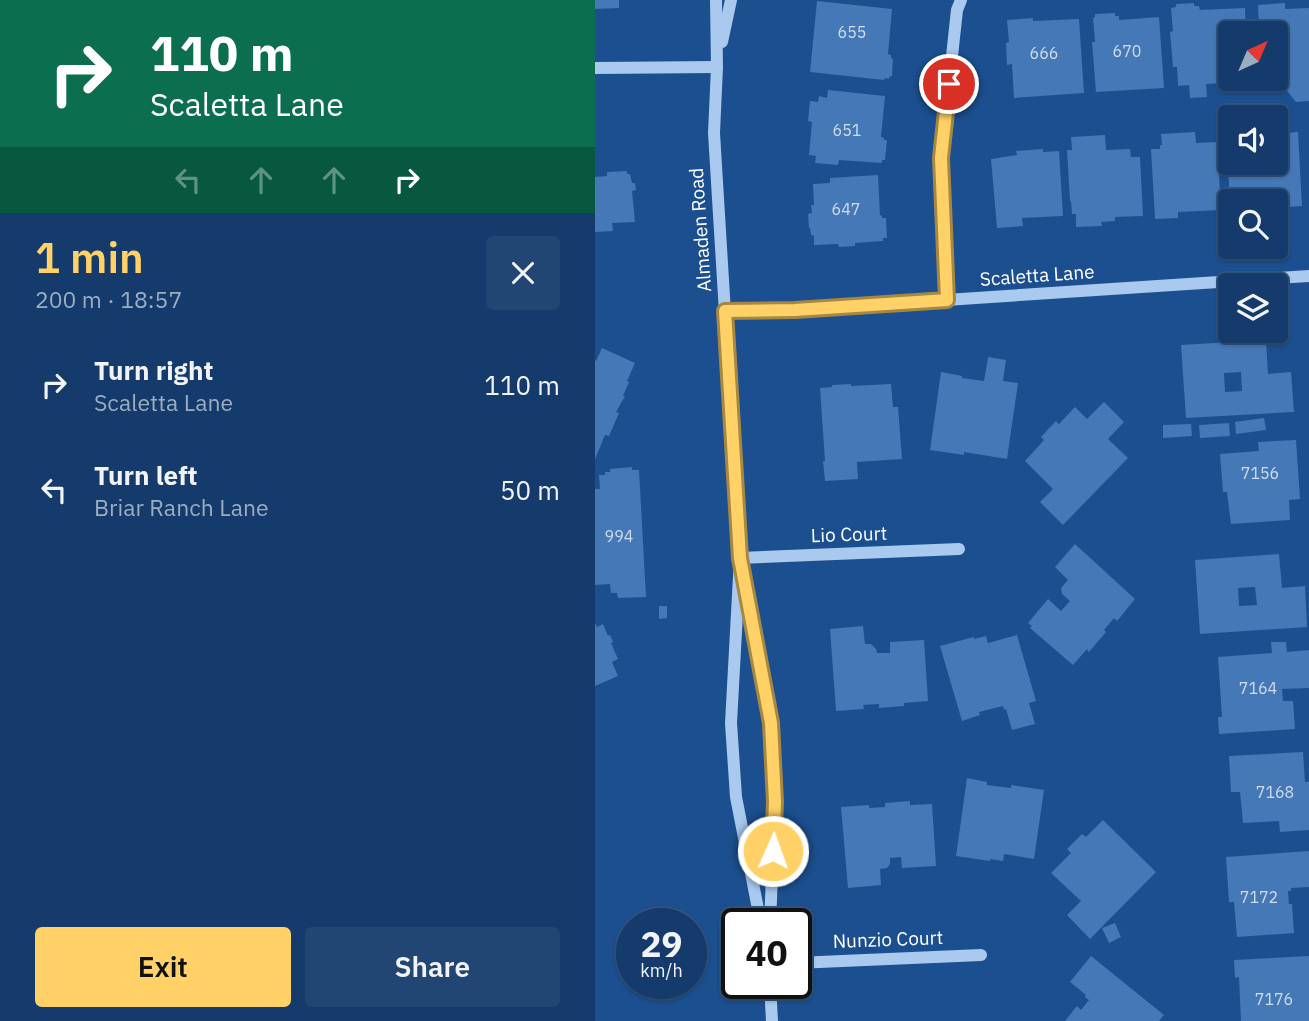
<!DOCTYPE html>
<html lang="en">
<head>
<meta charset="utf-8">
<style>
	:root { --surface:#143b6b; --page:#214673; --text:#f1f3f6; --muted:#9dadc1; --line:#33557e; --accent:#ffd166 }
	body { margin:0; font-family:"IBM Plex Sans",sans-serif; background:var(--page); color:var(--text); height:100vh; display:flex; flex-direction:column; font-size:26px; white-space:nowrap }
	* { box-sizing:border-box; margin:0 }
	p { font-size:23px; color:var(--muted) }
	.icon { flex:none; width:38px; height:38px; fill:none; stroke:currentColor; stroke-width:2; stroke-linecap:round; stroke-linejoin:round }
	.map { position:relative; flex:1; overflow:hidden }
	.sheet { display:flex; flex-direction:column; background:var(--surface); width:595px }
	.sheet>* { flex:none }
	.top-card { background:#0b6e4f; color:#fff; overflow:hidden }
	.needle { width:46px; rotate:44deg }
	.buttons { position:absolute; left:623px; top:21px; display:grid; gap:14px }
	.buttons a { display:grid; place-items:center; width:70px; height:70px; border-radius:7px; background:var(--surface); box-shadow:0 2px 5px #0004,0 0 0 2px var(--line); font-size:35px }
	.speed { position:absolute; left:21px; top:908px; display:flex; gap:14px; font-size:35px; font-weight:700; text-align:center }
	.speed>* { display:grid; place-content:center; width:91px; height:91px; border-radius:50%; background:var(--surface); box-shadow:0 2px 5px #0004,0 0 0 2px var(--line); line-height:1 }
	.speed small { font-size:18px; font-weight:400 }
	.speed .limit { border:4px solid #111; border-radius:10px; background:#fff; color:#111 }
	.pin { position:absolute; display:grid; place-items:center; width:60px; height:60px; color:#fff; margin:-30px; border:4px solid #fff; border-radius:50%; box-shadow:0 2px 7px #0007 }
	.me { position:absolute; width:77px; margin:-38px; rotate:2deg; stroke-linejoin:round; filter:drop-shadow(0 0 5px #0008) }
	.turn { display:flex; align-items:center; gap:24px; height:147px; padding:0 35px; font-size:32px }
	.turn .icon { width:91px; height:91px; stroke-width:2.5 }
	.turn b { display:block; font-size:49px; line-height:60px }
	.lanes { display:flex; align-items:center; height:66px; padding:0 35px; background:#0003; justify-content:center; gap:35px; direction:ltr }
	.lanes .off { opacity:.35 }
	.round { display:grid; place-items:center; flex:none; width:74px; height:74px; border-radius:7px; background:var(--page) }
	.summary { display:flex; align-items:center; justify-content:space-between; height:119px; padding:0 35px }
	h1 { font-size:42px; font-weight:600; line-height:52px; color:var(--accent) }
	.cta { display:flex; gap:14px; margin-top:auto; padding:14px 35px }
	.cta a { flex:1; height:80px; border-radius:7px; background:var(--accent); color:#111; font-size:28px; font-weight:600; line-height:80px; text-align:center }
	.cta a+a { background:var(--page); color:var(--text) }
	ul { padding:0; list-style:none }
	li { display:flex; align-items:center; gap:21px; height:105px; padding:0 35px }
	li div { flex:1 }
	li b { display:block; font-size:26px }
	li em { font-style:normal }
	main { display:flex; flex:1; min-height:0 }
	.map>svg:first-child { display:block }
	.building { fill:#4478b7; fill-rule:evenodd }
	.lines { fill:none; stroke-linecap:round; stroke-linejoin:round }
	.minor { stroke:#a9c9ee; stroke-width:12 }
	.route-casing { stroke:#a68842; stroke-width:18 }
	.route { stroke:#ffd166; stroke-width:12 }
	.labels { text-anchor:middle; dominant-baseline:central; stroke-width:7; stroke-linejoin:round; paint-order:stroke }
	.number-label { font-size:16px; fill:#d0dded }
	.street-label { font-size:19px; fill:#fff; stroke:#1b4f8f }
</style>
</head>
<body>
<main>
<section class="sheet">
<div class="top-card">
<div class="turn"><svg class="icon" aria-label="right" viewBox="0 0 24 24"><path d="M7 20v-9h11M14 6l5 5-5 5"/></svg><div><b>110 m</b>Scaletta Lane</div></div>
<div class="lanes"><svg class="icon off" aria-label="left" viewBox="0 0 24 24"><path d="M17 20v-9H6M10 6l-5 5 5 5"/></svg><svg class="icon off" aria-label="ahead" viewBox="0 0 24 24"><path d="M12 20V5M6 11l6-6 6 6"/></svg><svg class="icon off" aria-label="ahead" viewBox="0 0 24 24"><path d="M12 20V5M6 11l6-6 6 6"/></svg><svg class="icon" aria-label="right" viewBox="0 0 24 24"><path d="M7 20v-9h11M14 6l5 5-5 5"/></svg></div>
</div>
<div class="summary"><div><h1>1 min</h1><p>200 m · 18:57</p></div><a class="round"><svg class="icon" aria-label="close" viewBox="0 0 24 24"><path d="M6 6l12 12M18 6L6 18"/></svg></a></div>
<ul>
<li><svg class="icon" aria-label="right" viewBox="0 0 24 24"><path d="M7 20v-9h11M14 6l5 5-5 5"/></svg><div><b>Turn right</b><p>Scaletta Lane</p></div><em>110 m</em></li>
<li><svg class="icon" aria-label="left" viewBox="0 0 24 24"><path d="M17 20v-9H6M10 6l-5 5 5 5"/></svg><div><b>Turn left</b><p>Briar Ranch Lane</p></div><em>50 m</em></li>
</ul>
<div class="cta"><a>Exit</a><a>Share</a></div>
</section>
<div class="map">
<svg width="714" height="1021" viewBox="0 0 714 1021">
	<rect width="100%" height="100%" fill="#1b4f8f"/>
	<g class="building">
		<polygon points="0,0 24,0 24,8 0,9"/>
		<polygon points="222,1 297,9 293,54 296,55 296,58 298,59 297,76 295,76 294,79 290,78 289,80 215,72"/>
		<polygon points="599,3 599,6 604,6 605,10 650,8 651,33 635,33 635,79 654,79 654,82 611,84 612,97 595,98 594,85 583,86 582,67 578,67 575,32 578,31 576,8 581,7 581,4"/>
		<polygon points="690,3 690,9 714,8 714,101 701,102 681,77 681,33 662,33 661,30 664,30 663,5"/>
		<polygon points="520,13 520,16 524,16 524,20 564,17 569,88 501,92 497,42 500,42 498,18 500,17 500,14"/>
		<polygon points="438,18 438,21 484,19 489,93 419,98 417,64 412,65 411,43 414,42 412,20"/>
		<polygon points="233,90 290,96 286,137 289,138 289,140 292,140 290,160 287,160 287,163 244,160 243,165 220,163 221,156 214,155 217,122 213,121 215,101 223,102 224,96 232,98"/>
		<polygon points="600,132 601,143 622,142 626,210 583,212 583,218 560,219 556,149 565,149 565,145 567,145 566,134"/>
		<polygon points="703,132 707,206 681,208 681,201 635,201 631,136 635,135 635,163 681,163 681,137 687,137 687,133"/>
		<polygon points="510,135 511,150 535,149 536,157 545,157 548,216 520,217 520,221 506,222 507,226 481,227 481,214 477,214 476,201 475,201 472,150 477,150 476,137"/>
		<polygon points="448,149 448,152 464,151 468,216 427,218 428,226 402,228 396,159 422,155 421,151"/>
		<polygon points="32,171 32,174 35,174 37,183 40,183 41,190 37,191 40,222 17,223 18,231 0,232 0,177 12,176 12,172"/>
		<polygon points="283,175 285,215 287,216 287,218 291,218 292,238 288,238 288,241 260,243 260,246 244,247 243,244 219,245 219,236 216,235 215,228 214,228 213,214 217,213 216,205 219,205 218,184 235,183 235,178"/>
		<path d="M671,340L673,374L696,372L699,412L591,418L586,345ZM646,372L647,391L630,392L629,373Z"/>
		<polygon points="7,348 40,363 32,381 34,382 28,396 30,396 21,412 24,413 14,436 10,435 0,459 0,360 1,361"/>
		<polygon points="393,357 411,360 408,381 423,383 412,459 369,452 369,455 335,450 346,372 367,376 367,378 389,381"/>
		<polygon points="256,384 256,386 296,384 298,407 303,407 307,459 262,462 263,479 230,481 228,461 230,461 225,388 237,387 237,385"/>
		<polygon points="509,402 529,422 513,439 533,458 468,525 445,502 458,489 430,461 449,440 446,437 461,421 464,424 480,407 492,419"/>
		<polygon points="669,418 671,430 641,434 640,422"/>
		<polygon points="634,423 635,436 605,438 604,425"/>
		<polygon points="596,424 597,436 568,438 568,425"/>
		<polygon points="701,440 705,499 694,500 695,520 636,524 632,492 628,492 625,454 664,451 663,442"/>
		<polygon points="37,467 37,470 44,470 51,597 23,598 22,593 16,593 15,584 0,585 0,489 5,489 4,475 10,475 10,472 15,472 15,469"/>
		<polygon points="480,544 540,599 522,621 519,618 509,630 511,632 494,652 492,649 478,665 435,628 437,626 433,623 453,599 466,611 475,601 467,594 466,588 473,580 460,567"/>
		<path d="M684,554L687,588L710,586L712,627L605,634L600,560ZM660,587L662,605L644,606L643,588Z"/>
		<polygon points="64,606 72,606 72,618 64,619"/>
		<polygon points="0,623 2,627 8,624 13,636 15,635 18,642 16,643 23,659 17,662 23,676 0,686"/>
		<polygon points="268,626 270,644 276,644 281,649 282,653 295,653 295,642 329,640 333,701 309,703 309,706 284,708 284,704 268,705 269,709 241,711 235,629"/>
		<polygon points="422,635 441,701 434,703 440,724 417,730 411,709 409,710 408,706 384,712 385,715 367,721 345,646 379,637 379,639 391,636 393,643"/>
		<polygon points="676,642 691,642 692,652 714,650 714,688 687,689 688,701 698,701 700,729 624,734 623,717 627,717 623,657 677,653"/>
		<polygon points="708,752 710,782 714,782 714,830 685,832 684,821 648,823 645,792 636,792 634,756"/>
		<polygon points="372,778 392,782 392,785 416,788 416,785 449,790 439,859 409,854 408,861 395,859 395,861 361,856"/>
		<polygon points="315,801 315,805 337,804 341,866 307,868 306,857 295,858 295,864 292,868 285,869 286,885 253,888 246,807 274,805 274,808 290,807 290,803"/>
		<polygon points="508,820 561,872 495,939 472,915 486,901 456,873 476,853 472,849 487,834 491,837"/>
		<polygon points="714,851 714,887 696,888 696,891 693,891 694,904 697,904 699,933 642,937 639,902 634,902 631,857"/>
		<polygon points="520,923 526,937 514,943 507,928"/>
		<polygon points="496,956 569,1015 564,1021 470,1021 482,1006 486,1010 494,1000 490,997 491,995 475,982"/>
		<polygon points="714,956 714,1021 646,1021 644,977 640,978 639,960"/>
	</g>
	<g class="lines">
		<g class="minor">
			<polyline points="121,0 122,67 119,133 145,558 136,723 141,797 166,924"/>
			<polyline points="127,42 136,0"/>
			<polyline points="0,68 122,67"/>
			<polyline points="352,300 346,157 362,10 366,0"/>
			<polyline points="130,311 199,310 714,276"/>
			<polyline points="145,558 364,549"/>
			<polyline points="149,579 176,724 180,802 175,924"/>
			<polyline points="201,963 386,955"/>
			<polyline points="175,984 177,1021"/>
		</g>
	</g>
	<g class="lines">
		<defs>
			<polyline id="route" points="178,851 180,802 176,723 145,558 130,311 200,310 352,300 346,158 354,84"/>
		</defs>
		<use href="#route" class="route-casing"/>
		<use href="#route" class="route"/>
	</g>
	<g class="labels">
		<g class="number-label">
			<text x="257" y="32">655</text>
			<text x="532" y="51">670</text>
			<text x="449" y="53">666</text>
			<text x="252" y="130">651</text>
			<text x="251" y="209">647</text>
			<text x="665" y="473">7156</text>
			<text x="24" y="536">994</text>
			<text x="663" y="688">7164</text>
			<text x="680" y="792">7168</text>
			<text x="664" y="897">7172</text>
			<text x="679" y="999">7176</text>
		</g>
		<g class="street-label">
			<text transform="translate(105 230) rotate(-94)">Almaden Road</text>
			<text transform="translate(442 275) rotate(-4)">Scaletta Lane</text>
			<text transform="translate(254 534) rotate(-2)">Lio Court</text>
			<text transform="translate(293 939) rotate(-2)">Nunzio Court</text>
		</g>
	</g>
</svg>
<div class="buttons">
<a><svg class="needle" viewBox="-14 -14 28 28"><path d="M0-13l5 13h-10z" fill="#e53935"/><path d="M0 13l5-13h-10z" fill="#9dadc1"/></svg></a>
<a><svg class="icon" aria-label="sound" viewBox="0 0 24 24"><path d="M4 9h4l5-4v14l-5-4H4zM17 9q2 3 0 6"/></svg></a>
<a><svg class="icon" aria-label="search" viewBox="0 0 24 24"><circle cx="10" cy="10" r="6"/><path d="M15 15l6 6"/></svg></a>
<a><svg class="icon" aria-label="layers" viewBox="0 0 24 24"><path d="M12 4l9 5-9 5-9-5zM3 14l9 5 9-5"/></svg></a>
</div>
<div class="speed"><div>29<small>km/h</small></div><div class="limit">40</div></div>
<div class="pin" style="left:354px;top:84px;background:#d93025"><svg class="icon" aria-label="arrive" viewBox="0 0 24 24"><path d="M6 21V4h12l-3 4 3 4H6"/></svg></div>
<svg class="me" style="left:178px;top:851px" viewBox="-20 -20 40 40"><circle r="17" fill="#ffd166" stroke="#fff" stroke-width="3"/><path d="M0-11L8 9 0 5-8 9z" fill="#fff"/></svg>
</div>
</main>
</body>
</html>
